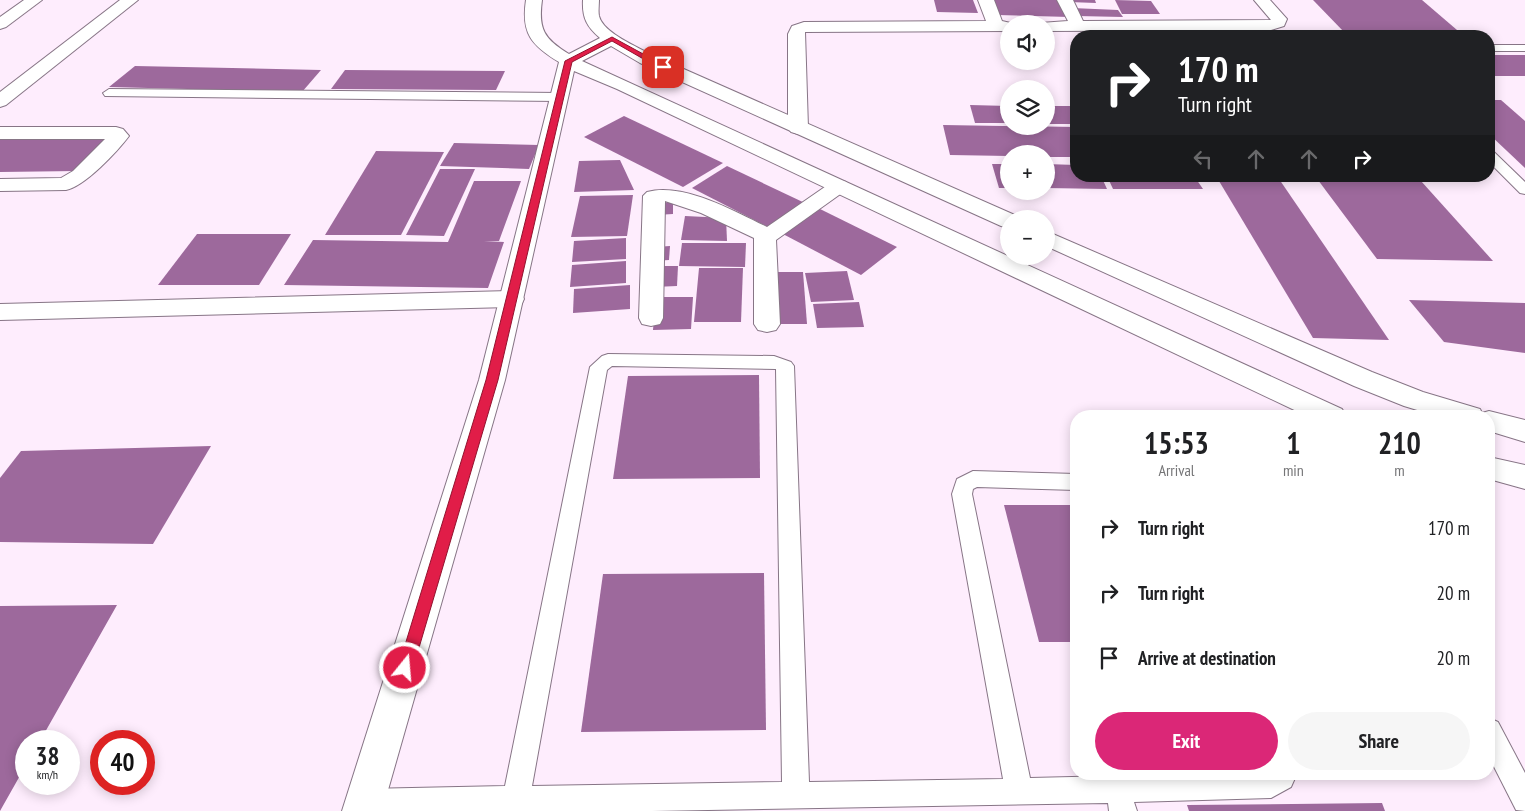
<!DOCTYPE html>
<html lang="en">
<head>
<meta charset="utf-8">
<style>
	:root { --surface:#fff; --page:#f6f6f6; --text:#202124; --muted:#757577; --accent:#db2777 }
	body { margin:0; font-family:"PT Sans Narrow",sans-serif; background:var(--page); color:var(--text); height:100vh; display:flex; flex-direction:column; font-size:19px; white-space:nowrap }
	* { box-sizing:border-box; margin:0 }
	p { font-size:16px; color:var(--muted) }
	.icon { flex:none; width:28px; height:28px; fill:none; stroke:currentColor; stroke-width:2; stroke-linecap:round; stroke-linejoin:round }
	.map { position:relative; flex:1; overflow:hidden }
	.panel { position:absolute; left:1070px; top:410px; width:425px; height:370px; display:flex; flex-direction:column; background:var(--surface); border-radius:20px; box-shadow:0 2px 12px #0003 }
	.panel>* { flex:none }
	.guide { position:absolute; left:1070px; top:30px; width:425px; height:152px; border-radius:20px; box-shadow:0 2px 12px #0003; background:#202124; color:#fff; overflow:hidden }
	.buttons { position:absolute; left:1000px; top:15px; display:grid; gap:10px }
	.buttons a { display:grid; place-items:center; width:55px; height:55px; border-radius:50%; background:var(--surface); box-shadow:0 2px 12px #0003; font-size:25px }
	.speed { position:absolute; left:15px; top:730px; display:flex; gap:10px; font-size:25px; font-weight:700; text-align:center }
	.speed>* { display:grid; place-content:center; width:65px; height:65px; border-radius:50%; background:var(--surface); box-shadow:0 2px 12px #0003; line-height:1 }
	.speed small { font-size:12px; font-weight:400 }
	.speed .limit { border:8px solid #d22; background:#fff; color:#111 }
	.pin { position:absolute; display:grid; place-items:center; width:42px; height:42px; color:#fff; margin:-21px; border-radius:10px; box-shadow:0 2px 8px #0006 }
	.me { position:absolute; width:55px; margin:-28px; rotate:17deg; stroke-linejoin:round; filter:drop-shadow(0 0 4px #0008) }
	.turn { display:flex; align-items:center; gap:18px; height:105px; padding:0 25px; font-size:22px }
	.turn .icon { width:65px; height:65px; stroke-width:2.5 }
	.turn b { display:block; font-size:35px; line-height:42px }
	.lanes { display:flex; align-items:center; height:48px; padding:0 25px; background:#0003; justify-content:center; gap:25px; direction:ltr }
	.lanes .off { opacity:.35 }
	.eta { display:flex; justify-content:space-evenly; align-items:center; height:85px; text-align:center }
	.eta b { font-size:30px; font-weight:700; line-height:35px }
	.action { display:flex; gap:10px; margin-top:auto; padding:10px 25px }
	.action a { flex:1; height:58px; border-radius:30px; background:var(--accent); color:#fff; font-size:20px; font-weight:700; line-height:58px; text-align:center }
	.action a+a { background:var(--page); color:var(--text) }
	ul { padding:0; list-style:none }
	li { display:flex; align-items:center; gap:15px; height:65px; padding:0 25px }
	li div { flex:1 }
	li b { display:block; font-size:19px }
	li em { font-style:normal }
	.map>svg:first-child { display:block }
	.building { fill:#9d699c }
	.lines { fill:none; stroke-linecap:round; stroke-linejoin:round }
	.lane-casing { stroke:#877586; stroke-width:2 }
	.street-casing { stroke:#877586; stroke-width:2 }
	.secondary-casing { stroke:#877586; stroke-width:2 }
	.lane { fill:#fff; fill-rule:evenodd }
	.street { fill:#fff; fill-rule:evenodd }
	.secondary { fill:#fff; fill-rule:evenodd }
	.route { fill:#e11d48; stroke:#92132f }
</style>
</head>
<body>
<div class="map">
<svg width="1525" height="811" viewBox="0 0 1525 811">
	<rect width="100%" height="100%" fill="#feedfd"/>
	<g class="building">
		<polygon points="934,0 973,0 978,13 937,12"/>
		<polygon points="993,0 1062,0 1069,17 997,15"/>
		<polygon points="1068,0 1095,0 1096,3 1069,2"/>
		<polygon points="1115,0 1151,1 1160,14 1122,14"/>
		<polygon points="1313,0 1422,0 1464,36 1345,33"/>
		<polygon points="1072,8 1118,10 1123,17 1077,16"/>
		<rect x="1489" y="55" width="36" height="21"/>
		<polygon points="135,66 321,70 302,92 109,87"/>
		<polygon points="345,70 505,71 496,90 331,89"/>
		<polygon points="1489,100 1501,100 1525,121 1525,168 1489,134"/>
		<polygon points="970,105 1009,106 1009,123 975,123"/>
		<rect x="1046" y="106" width="30" height="18"/>
		<polygon points="624,116 723,163 683,187 584,137"/>
		<polygon points="943,125 1076,127 1076,157 1046,157 1046,154 1009,154 1009,156 950,155"/>
		<polygon points="112,135 77,171 0,172 0,136"/>
		<polygon points="454,143 539,145 529,169 440,166"/>
		<polygon points="376,151 444,152 401,235 325,235"/>
		<polygon points="620,160 634,190 574,192 579,161"/>
		<polygon points="992,164 1009,164 1009,188 999,188"/>
		<polygon points="1046,164 1076,165 1076,176 1101,176 1107,189 1046,188"/>
		<polygon points="727,166 807,204 772,229 692,188"/>
		<polygon points="440,169 475,169 444,236 406,235"/>
		<polygon points="1107,176 1194,176 1203,189 1113,189"/>
		<polygon points="1216,176 1277,176 1389,340 1313,338"/>
		<polygon points="1318,180 1421,181 1493,261 1377,259"/>
		<polygon points="474,181 521,181 499,241 484,241 504,242 488,288 284,285 313,240 448,242"/>
		<polygon points="633,195 627,236 571,237 580,196"/>
		<polygon points="673,202 673,214 656,215 656,203"/>
		<polygon points="818,208 897,247 861,275 781,233"/>
		<polygon points="685,216 726,218 727,241 681,240"/>
		<polygon points="197,234 291,234 259,285 158,285"/>
		<polygon points="626,238 626,259 572,262 574,241"/>
		<polygon points="682,243 746,243 745,267 679,266"/>
		<polygon points="670,246 669,260 654,261 655,247"/>
		<polygon points="626,261 626,283 570,287 572,265"/>
		<polygon points="656,266 678,266 677,286 654,287"/>
		<polygon points="699,268 743,268 741,322 694,322"/>
		<polygon points="847,271 854,300 811,302 805,273"/>
		<polygon points="771,272 803,272 807,324 772,324"/>
		<polygon points="630,285 630,309 573,313 574,289"/>
		<polygon points="656,297 693,297 691,329 653,330"/>
		<polygon points="1409,300 1525,303 1525,353 1444,342"/>
		<polygon points="859,302 864,327 817,328 813,304"/>
		<polygon points="759,375 760,478 613,479 628,376"/>
		<polygon points="211,446 153,544 0,542 0,478 21,451"/>
		<polygon points="1004,505 1076,505 1076,642 1039,642"/>
		<polygon points="764,573 766,730 581,732 603,574"/>
		<polygon points="117,605 40,741 26,741 26,765 0,811 0,606"/>
		<polygon points="1382,803 1385,811 1189,811 1187,805"/>
	</g>
	<g class="lines">
		<defs>
			<g id="lane">
				<rect x="1489" y="45" width="36" height="6"/>
				<polygon points="109,89 560,93 566,97 560,101 105,96 103,93"/>
				<polygon points="1489,151 1494,152 1525,182 1525,194 1520,193 1489,162"/>
				<path d="M608,354L774,356L791,362L794,366L809,782L1003,779L952,494L957,479L973,471L1076,474V490L977,487L973,489L972,494L1030,778L1198,774H1293L1295,778L1291,787L1271,798L1134,802L1137,811H1109L1108,803L652,811H355L352,802L356,793L365,789L505,786L590,367L602,356ZM612,366L776,369L782,782L532,786L607,370Z"/>
				<polygon points="1489,718 1498,722 1525,773 1525,811 1516,810 1489,757"/>
			</g>
			<g id="street">
				<polygon points="24,0 42,0 6,27 0,29 0,17"/>
				<polygon points="120,0 138,0 6,105 0,107 0,92"/>
				<polygon points="978,0 994,0 1002,21 1015,24 1009,24 1009,31 805,32 808,128 805,132 798,134 791,132 788,128 788,34 792,26 804,22 986,21"/>
				<polygon points="1057,0 1073,0 1083,21 1271,20 1254,0 1270,0 1287,19 1284,26 1271,30 1046,31 1046,24 1040,23 1068,21"/>
				<path d="M0,127H116L123,129L129,136C117,152 85,186 66,190L0,191V179L61,178L73,171L105,139H0Z"/>
				<path d="M839,180L846,182L849,186L846,190L776,240L780,324L776,330L767,332L758,330L754,324V238L701,213L665,201L663,318L660,324L651,326L642,324L639,318L643,196L647,192C683,182 734,211 767,227L832,182Z"/>
				<polygon points="512,291 521,293 524,299 521,305 512,307 0,320 0,304"/>
			</g>
			<g id="secondary">
				<path d="M526,0H542C538,29 544,39 569,54L600,38C587,27 582,18 583,0H599C599,5 598,11 599,16C603,33 638,47 652,55L1017,216L1018,219H1009V228L1001,226L640,63L611,46L582,61L1342,409L1346,416H1307L617,89L574,71L505,380L382,811H342L479,380L559,62C531,45 521,33 526,0Z"/>
				<polygon points="1046,231 1372,372 1423,392 1480,409 1482,413 1489,411 1525,420 1525,442 1489,431 1489,416 1437,416 1404,406 1354,386 1046,246"/>
				<polygon points="1489,457 1525,465 1525,489 1489,479"/>
			</g>
		</defs>
		<use href="#lane" class="lane-casing"/>
		<use href="#street" class="street-casing"/>
		<use href="#secondary" class="secondary-casing"/>
		<use href="#lane" class="lane"/>
		<use href="#street" class="street"/>
		<use href="#secondary" class="secondary"/>
	</g>
	<polygon class="route" points="612,37 667,67 661,69 612,41 572,62 498,380 413,668 411,672 405,674 400,672 398,668 486,380 565,61"/>
</svg>
<div class="buttons">
<a><svg class="icon" aria-label="sound" viewBox="0 0 24 24"><path d="M4 9h4l5-4v14l-5-4H4zM17 9q2 3 0 6"/></svg></a>
<a><svg class="icon" aria-label="layers" viewBox="0 0 24 24"><path d="M12 4l9 5-9 5-9-5zM3 14l9 5 9-5"/></svg></a>
<a>+</a>
<a>−</a>
</div>
<div class="speed"><div>38<small>km/h</small></div><div class="limit">40</div></div>
<div class="pin" style="left:663px;top:67px;background:#d93025"><svg class="icon" aria-label="arrive" viewBox="0 0 24 24"><path d="M6 21V4h12l-3 4 3 4H6"/></svg></div>
<svg class="me" style="left:405px;top:668px" viewBox="-20 -20 40 40"><circle r="17" fill="#e11d48" stroke="#fff" stroke-width="3"/><path d="M0-11L8 9 0 5-8 9z" fill="#fff"/></svg>
<div class="guide">
<div class="turn"><svg class="icon" aria-label="right" viewBox="0 0 24 24"><path d="M7 20v-9h11M14 6l5 5-5 5"/></svg><div><b>170 m</b>Turn right</div></div>
<div class="lanes"><svg class="icon off" aria-label="left" viewBox="0 0 24 24"><path d="M17 20v-9H6M10 6l-5 5 5 5"/></svg><svg class="icon off" aria-label="ahead" viewBox="0 0 24 24"><path d="M12 20V5M6 11l6-6 6 6"/></svg><svg class="icon off" aria-label="ahead" viewBox="0 0 24 24"><path d="M12 20V5M6 11l6-6 6 6"/></svg><svg class="icon" aria-label="right" viewBox="0 0 24 24"><path d="M7 20v-9h11M14 6l5 5-5 5"/></svg></div>
</div>
<section class="panel">
<div class="eta">
<div><b>15:53</b><p>Arrival</p></div>
<div><b>1</b><p>min</p></div>
<div><b>210</b><p>m</p></div>
</div>
<ul>
<li><svg class="icon" aria-label="right" viewBox="0 0 24 24"><path d="M7 20v-9h11M14 6l5 5-5 5"/></svg><div><b>Turn right</b></div><em>170 m</em></li>
<li><svg class="icon" aria-label="right" viewBox="0 0 24 24"><path d="M7 20v-9h11M14 6l5 5-5 5"/></svg><div><b>Turn right</b></div><em>20 m</em></li>
<li><svg class="icon" aria-label="arrive" viewBox="0 0 24 24"><path d="M6 21V4h12l-3 4 3 4H6"/></svg><div><b>Arrive at destination</b></div><em>20 m</em></li>
</ul>
<div class="action"><a>Exit</a><a>Share</a></div>
</section>
</div>
</body>
</html>
